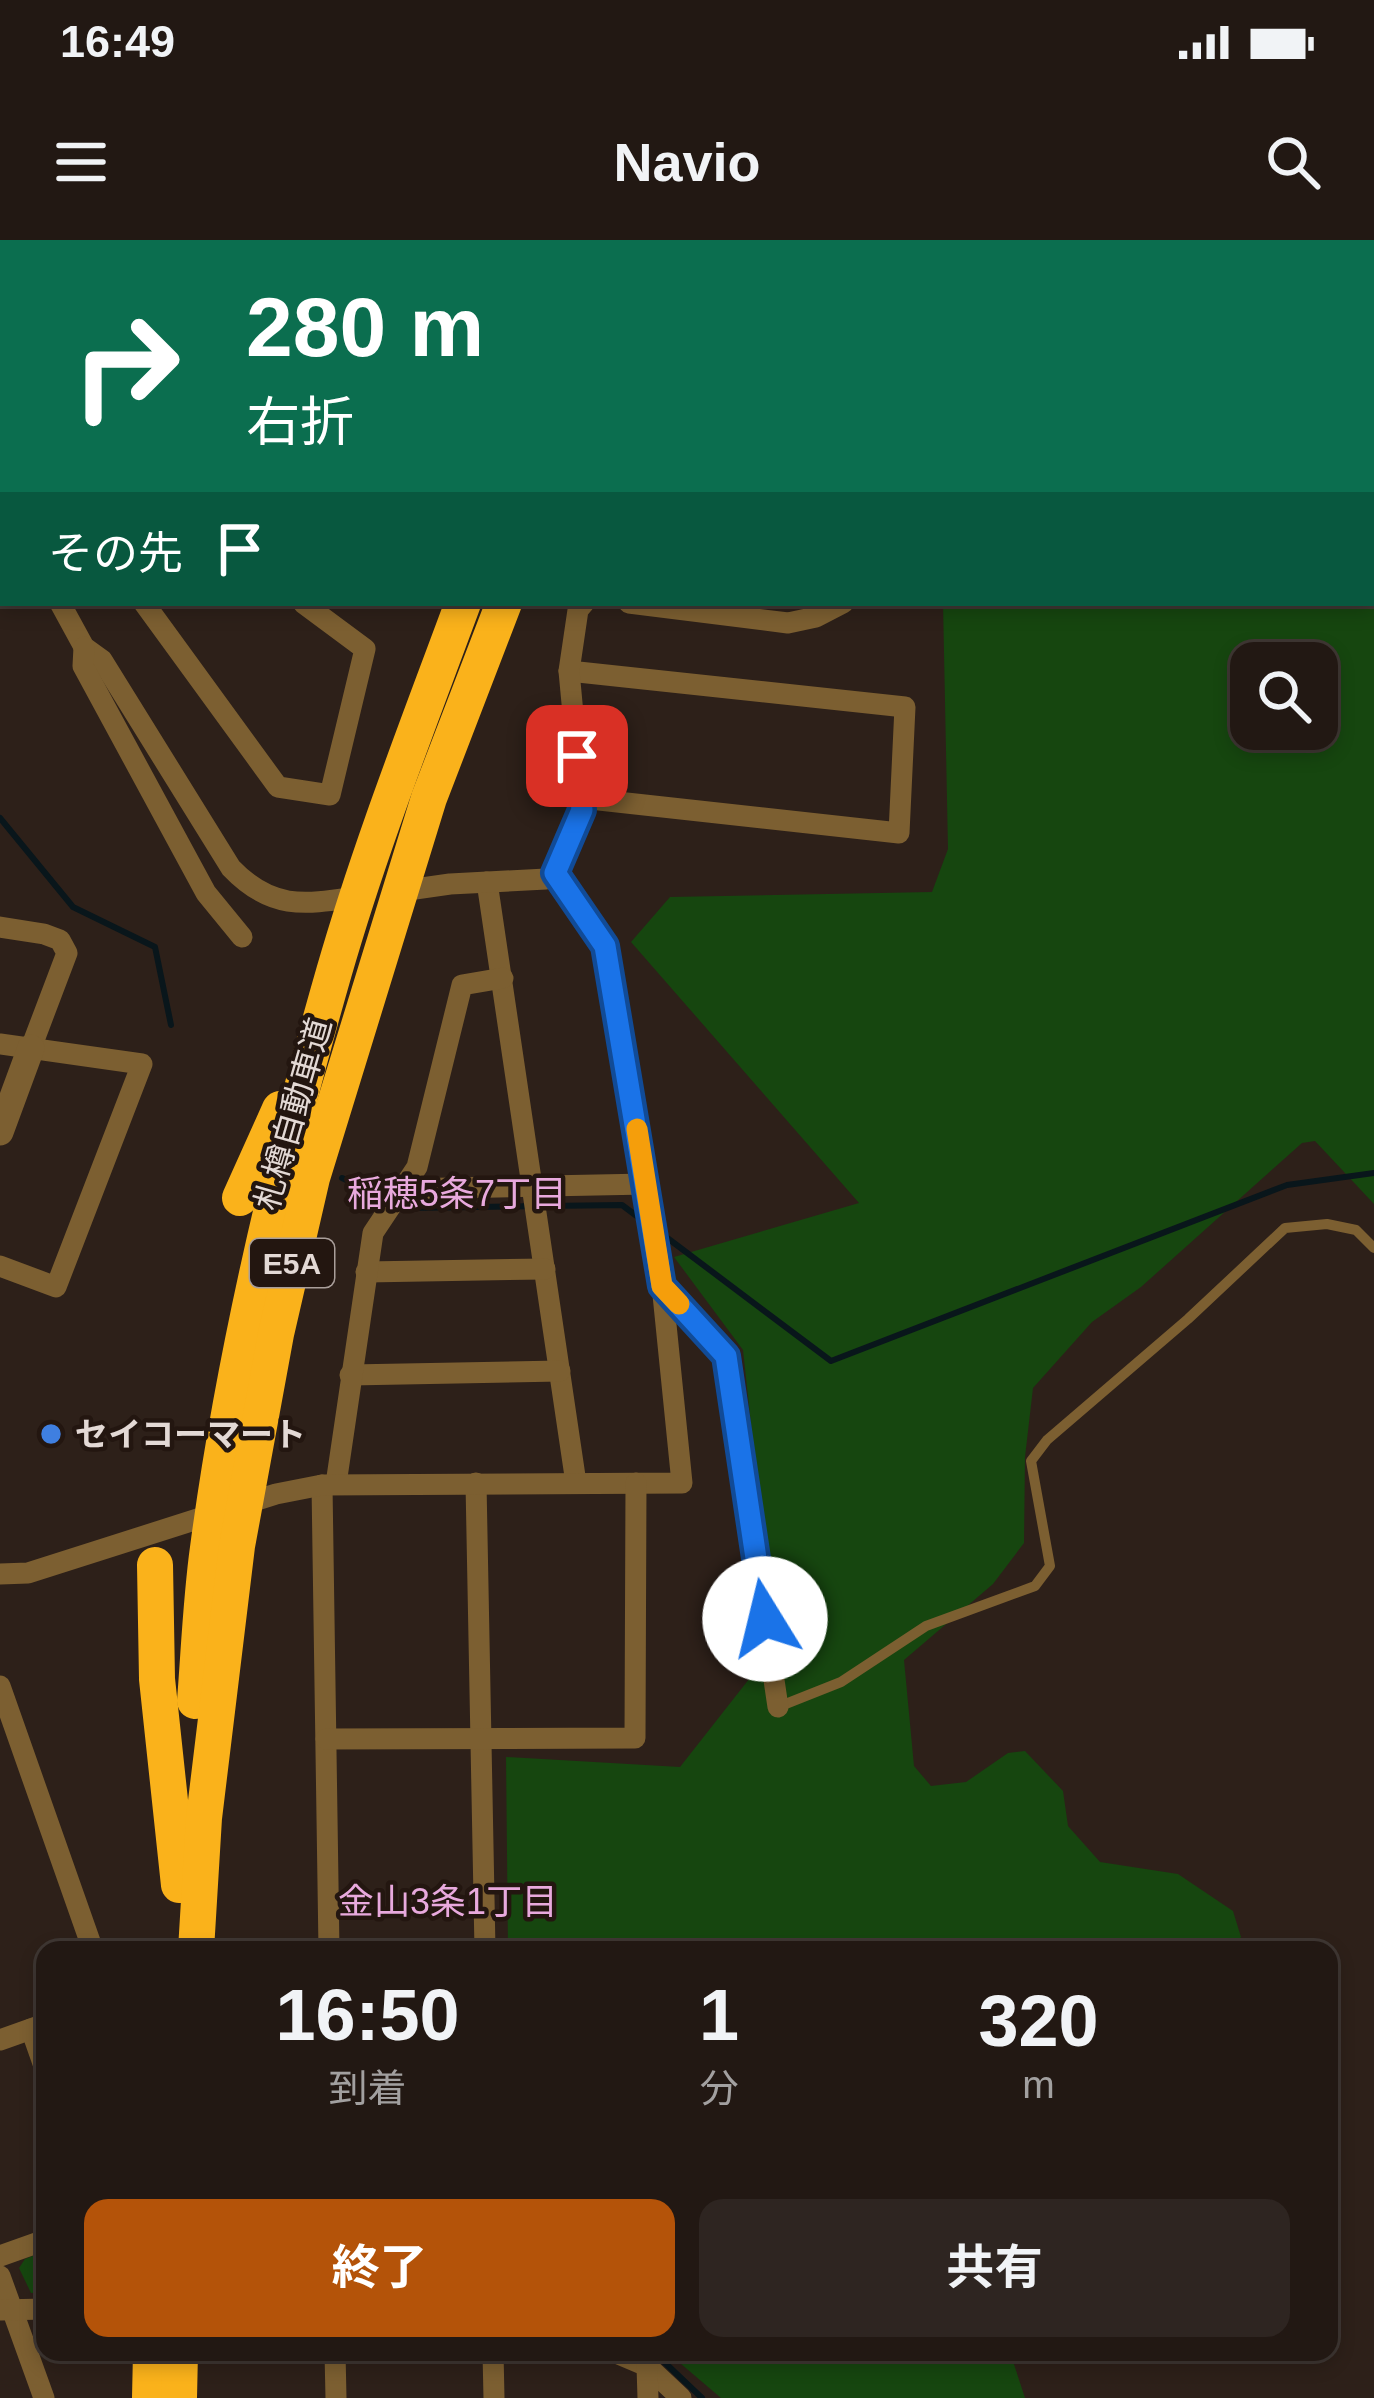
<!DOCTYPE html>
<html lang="ja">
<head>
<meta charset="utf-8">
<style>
	:root { --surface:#221813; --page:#2e2521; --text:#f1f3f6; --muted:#a2a0a0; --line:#3f3733; --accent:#b45309 }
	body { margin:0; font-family:Helvetica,"Noto Sans JP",sans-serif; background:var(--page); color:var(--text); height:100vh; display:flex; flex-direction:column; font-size:45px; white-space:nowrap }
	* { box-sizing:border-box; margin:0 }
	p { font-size:39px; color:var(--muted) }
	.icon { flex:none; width:66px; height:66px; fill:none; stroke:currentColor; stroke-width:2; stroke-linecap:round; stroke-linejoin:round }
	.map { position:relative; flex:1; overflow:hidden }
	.panel { position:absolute; left:36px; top:1701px; width:1302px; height:420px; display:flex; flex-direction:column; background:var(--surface); border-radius:24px; box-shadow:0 6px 18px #0003,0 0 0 3px var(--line) }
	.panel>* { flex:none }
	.banner { position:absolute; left:0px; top:0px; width:1374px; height:366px; box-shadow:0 6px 18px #0003,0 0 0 3px var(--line); background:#0b6e4f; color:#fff; overflow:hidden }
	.controls { position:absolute; left:1230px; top:402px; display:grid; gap:24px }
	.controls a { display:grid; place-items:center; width:108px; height:108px; border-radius:24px; background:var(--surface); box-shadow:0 6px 18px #0003,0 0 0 3px var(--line); font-size:60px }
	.pin { position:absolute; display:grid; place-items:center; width:102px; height:102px; color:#fff; margin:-51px; border-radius:24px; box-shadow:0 6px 18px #0006 }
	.me { position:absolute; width:132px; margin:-66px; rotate:351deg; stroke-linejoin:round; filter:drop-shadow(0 0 9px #0008) }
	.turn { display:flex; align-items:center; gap:42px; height:252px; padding:0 48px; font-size:54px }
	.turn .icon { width:156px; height:156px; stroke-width:2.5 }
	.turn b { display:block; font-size:84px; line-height:102px }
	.then { display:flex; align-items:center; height:114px; padding:0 48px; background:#0003; gap:24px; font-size:45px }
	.eta { display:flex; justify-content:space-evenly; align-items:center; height:204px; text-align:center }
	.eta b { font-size:72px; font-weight:700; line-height:84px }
	.button { display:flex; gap:24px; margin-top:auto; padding:24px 48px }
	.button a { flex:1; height:138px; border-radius:24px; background:var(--accent); color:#fff; font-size:48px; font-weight:700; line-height:138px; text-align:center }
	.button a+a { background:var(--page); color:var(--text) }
	.status { display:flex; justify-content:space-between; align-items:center; height:84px; padding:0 60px; background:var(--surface); direction:ltr }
	.status svg { height:33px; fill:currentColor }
	header { display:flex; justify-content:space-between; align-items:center; height:156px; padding:0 48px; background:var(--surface); font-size:54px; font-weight:700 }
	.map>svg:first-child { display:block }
	.green { fill:#16460f; fill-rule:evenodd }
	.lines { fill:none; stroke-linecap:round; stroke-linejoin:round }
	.stream { stroke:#09161b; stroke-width:6 }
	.service { stroke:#7c5f31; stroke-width:10 }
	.minor { stroke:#7c5f31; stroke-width:21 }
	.tertiary { stroke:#7c5f31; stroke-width:27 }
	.motorway { stroke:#fab21b; stroke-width:36 }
	.route-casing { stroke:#114b97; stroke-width:30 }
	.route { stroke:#1a73e8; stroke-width:21 }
	.slow { stroke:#f59e0b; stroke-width:21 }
	.shop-dot { fill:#3f7fe0; stroke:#231610; stroke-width:4.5 }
	.labels { text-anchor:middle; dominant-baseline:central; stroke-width:9; stroke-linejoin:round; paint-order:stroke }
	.shield { fill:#231610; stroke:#a99e9a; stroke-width:3 }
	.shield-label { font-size:30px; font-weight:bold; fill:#e3d9d5 }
	.street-label { font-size:33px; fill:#e3d9d5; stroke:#231610 }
	.poi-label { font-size:33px; font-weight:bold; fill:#e3d9d5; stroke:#231610; text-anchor:start }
	.neighbourhood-label { font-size:36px; fill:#e8a9dd; stroke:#231610 }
</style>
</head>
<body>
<div class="status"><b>16:49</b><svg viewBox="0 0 49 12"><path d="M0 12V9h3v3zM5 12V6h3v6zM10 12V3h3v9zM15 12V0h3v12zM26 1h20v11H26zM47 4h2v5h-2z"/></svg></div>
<header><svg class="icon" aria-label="menu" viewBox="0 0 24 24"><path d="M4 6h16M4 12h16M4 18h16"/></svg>Navio<svg class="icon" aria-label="search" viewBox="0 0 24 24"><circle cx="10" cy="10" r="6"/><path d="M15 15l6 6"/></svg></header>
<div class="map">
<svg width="1374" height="2158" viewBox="0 0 1374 2158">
	<rect width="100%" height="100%" fill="#2d2019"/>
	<g class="green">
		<path d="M1301,0H1374V964L1315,901L1302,903L1141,1047L1092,1082L1033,1148L1025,1217L1024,1303L993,1344L904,1420L914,1526L931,1546L966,1542L1008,1513L1025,1511L1063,1551L1068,1586L1100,1622L1178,1634L1233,1671L1241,1697L1233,1710H508L506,1517L680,1527L775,1406L743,1110L674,1017L859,963L631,702L670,657L932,652L948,609L943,363H1371V3H1299ZM1251,423H1317V489H1251Z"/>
		<polygon points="45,2011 45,2052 31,2053 19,2028 25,2019"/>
		<polygon points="667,2112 1010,2112 1025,2158 721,2158"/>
	</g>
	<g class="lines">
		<g class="stream">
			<polyline points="0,578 73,667 155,707 171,785"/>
			<polyline points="342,938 407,968 622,965 646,983"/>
			<polyline points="662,994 831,1121 1287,945 1374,933"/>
			<polyline points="647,2112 661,2119 702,2158"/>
		</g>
		<g class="service">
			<polyline points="544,3 545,0"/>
			<polyline points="778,1467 841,1442 926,1386 1035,1346 1050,1326 1031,1221 1047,1200 1188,1079 1285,988 1327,984 1356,990 1374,1008"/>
		</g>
		<g class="minor">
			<polyline points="223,0 227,3"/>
			<polyline points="369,0 374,3"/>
			<polyline points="756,0 756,3"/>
			<polyline points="853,0 856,3"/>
			<polyline points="980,0 985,3"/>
			<polyline points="51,3 52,0"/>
			<polyline points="1004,3 1006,0"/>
			<polyline points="1066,3 1067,0"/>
			<polyline points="0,94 3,89"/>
			<polyline points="0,136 3,139"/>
			<polyline points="0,254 3,259"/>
			<path d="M60,363L84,407L102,420L231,628C273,672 307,664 363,656"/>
			<polyline points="144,363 278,547 330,555 365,409 303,363"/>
			<polyline points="629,363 788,383 816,377 843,363"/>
			<polyline points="84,407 83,426 206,653 242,697"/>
			<polyline points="569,431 905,467 899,593 581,558"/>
			<polyline points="487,642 576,1243"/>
			<polyline points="394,652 450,644 546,639 555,633 582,570 569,431 578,370 584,363"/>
			<polyline points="0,687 44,694 60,700 67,713 31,808"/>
			<polyline points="0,804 142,824 56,1047 0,1026"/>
			<polyline points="403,949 647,944"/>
			<polyline points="366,1032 545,1029"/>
			<polyline points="662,1046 726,1116 778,1467"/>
			<polyline points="350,1135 560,1131"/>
			<polyline points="476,1243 485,1710"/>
			<polyline points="336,1244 373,993 417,927 462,745 503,738"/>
			<polyline points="322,1245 329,1710"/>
			<polyline points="0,1334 28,1333 276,1254 322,1245 682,1243 662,1045 605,706 555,633"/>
			<polyline points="0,1446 93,1710"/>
			<polyline points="326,1499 635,1498 636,1243"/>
			<polyline points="31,1789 45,1829"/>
			<polyline points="0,1800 45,1784"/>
			<polyline points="0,2016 45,2000"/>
			<polyline points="0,2036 44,2158"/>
			<polyline points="1,2070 45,2069"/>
			<polyline points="335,2112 336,2158"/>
			<polyline points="493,2112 494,2158"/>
			<polyline points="614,2112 647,2126 681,2158"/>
			<polyline points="647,2126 648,2158"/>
		</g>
		<polyline class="tertiary" points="0,892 31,808"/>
		<g class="motorway">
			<polyline points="618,3 619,0"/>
			<polyline points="659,3 661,0"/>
			<polyline points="690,3 691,0"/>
			<polyline points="240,958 280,869"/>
			<polyline points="155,1325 157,1439 179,1645"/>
			<path d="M195,1461C199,1410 201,1358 208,1308C234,1113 280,920 334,732C370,607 418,485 463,363"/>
			<polyline points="196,1710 204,1578 237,1306 276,1094 312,938 429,558 504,363"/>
			<polyline points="150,2158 151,2112"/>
			<polyline points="179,2158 180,2112"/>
		</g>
	</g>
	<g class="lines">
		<defs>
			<polyline id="route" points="577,516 582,570 555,633 605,706 662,1046 726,1116 765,1379"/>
		</defs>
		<use href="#route" class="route-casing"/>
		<use href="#route" class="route"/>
		<polyline class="slow" points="637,889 662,1046 679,1064"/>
	</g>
	<circle class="shop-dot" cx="51" cy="1194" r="12"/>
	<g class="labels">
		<rect class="shield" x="250" y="999" width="84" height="48" rx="9"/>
		<g class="shield-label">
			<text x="292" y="1023">E5A</text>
		</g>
		<g class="street-label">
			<text transform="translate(293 874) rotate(-74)">札樽自動車道</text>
		</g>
		<g class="poi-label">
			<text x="75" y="1194">セイコーマート</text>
		</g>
		<g class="neighbourhood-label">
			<text x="457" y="953">稲穂5条7丁目</text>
			<text x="448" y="1661">金山3条1丁目</text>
		</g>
	</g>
</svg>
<div class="controls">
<a><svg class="icon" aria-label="search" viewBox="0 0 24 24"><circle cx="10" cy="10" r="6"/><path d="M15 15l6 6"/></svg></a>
</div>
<div class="pin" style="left:577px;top:516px;background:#d93025"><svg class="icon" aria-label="arrive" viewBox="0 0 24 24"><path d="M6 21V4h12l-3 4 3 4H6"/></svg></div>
<svg class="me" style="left:765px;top:1379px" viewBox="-20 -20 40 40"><circle r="19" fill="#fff"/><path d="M0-13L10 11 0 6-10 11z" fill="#1a73e8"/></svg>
<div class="banner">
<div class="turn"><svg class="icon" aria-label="right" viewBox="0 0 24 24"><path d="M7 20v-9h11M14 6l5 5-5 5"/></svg><div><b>280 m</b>右折</div></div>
<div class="then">その先<svg class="icon" aria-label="arrive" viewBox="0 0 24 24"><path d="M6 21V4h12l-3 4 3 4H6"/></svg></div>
</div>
<section class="panel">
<div class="eta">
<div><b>16:50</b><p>到着</p></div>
<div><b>1</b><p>分</p></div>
<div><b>320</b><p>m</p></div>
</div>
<div class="button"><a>終了</a><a>共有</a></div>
</section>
</div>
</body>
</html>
